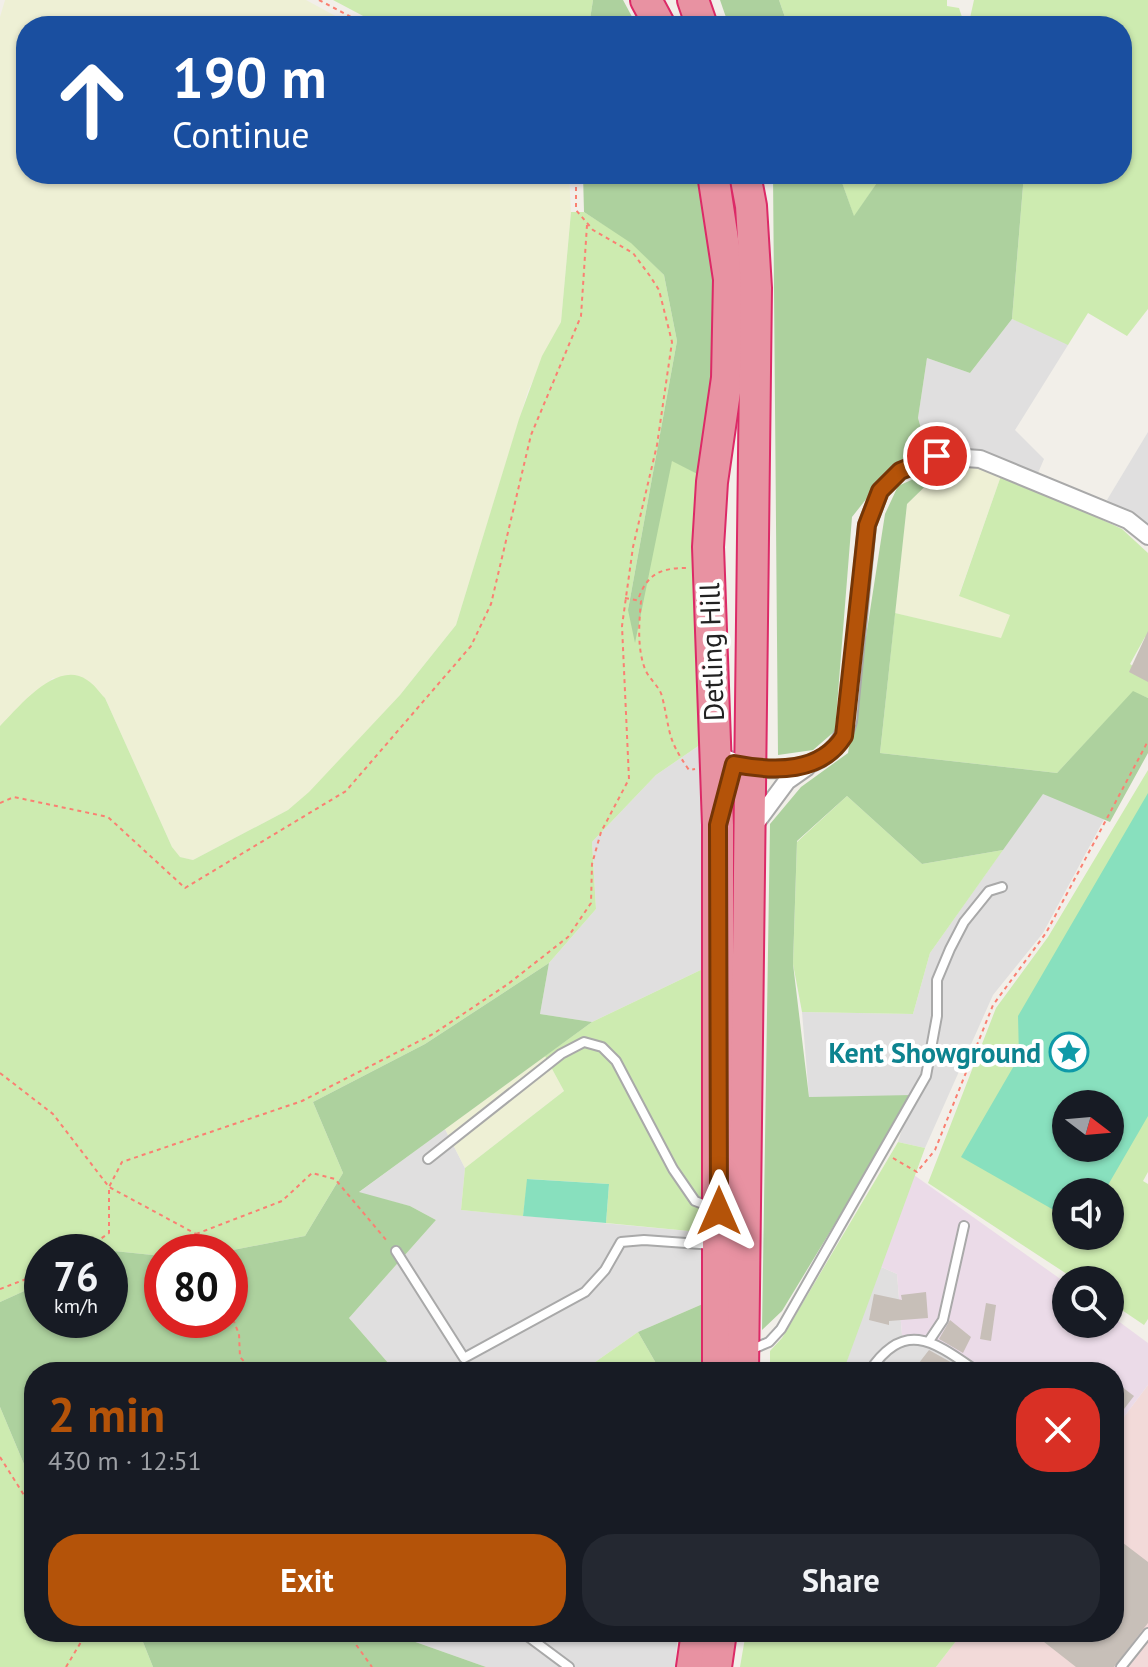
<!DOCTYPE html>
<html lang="en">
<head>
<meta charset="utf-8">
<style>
	:root { --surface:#171b24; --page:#242831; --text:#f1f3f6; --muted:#9ea1a6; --accent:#b45309 }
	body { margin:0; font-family:"PT Sans",sans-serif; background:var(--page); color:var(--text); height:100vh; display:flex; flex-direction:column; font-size:30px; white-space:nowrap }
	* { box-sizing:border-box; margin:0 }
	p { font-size:26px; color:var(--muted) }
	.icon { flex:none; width:44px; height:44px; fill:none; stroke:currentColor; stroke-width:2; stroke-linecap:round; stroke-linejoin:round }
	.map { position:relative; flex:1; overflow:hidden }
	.sheet { position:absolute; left:24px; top:1362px; width:1100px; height:280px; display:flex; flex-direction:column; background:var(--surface); border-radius:32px; box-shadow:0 2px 6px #0004 }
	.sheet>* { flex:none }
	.banner { position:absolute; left:16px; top:16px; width:1116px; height:168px; border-radius:32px; box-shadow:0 2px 6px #0004; background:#1a4fa0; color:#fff; overflow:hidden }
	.needle { width:52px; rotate:106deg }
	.buttons { position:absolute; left:1052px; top:1090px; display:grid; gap:16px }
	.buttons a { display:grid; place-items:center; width:72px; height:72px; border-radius:50%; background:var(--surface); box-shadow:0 2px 6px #0004; font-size:40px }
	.speed { position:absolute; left:24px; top:1234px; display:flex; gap:16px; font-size:40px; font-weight:700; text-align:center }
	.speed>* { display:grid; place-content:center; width:104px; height:104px; border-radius:50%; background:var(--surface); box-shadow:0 2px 6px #0004; line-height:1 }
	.speed small { font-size:20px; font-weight:400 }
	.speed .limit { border:12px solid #d22; background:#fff; color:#111 }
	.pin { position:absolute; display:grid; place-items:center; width:68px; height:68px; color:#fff; margin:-34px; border:4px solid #fff; border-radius:50%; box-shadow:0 2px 8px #0007 }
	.me { position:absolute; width:88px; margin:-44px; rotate:0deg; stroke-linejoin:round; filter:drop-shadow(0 0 6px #0008) }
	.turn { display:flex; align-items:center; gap:28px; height:168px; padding:0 24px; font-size:36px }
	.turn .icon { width:104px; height:104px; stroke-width:2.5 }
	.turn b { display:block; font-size:56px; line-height:68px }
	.round { display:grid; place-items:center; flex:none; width:84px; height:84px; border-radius:32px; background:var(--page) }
	.headline { display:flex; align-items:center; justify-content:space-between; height:136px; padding:0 24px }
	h1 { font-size:48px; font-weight:700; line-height:60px; color:var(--accent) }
	.primary-button { display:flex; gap:16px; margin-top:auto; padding:16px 24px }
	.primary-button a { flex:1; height:92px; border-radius:32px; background:var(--accent); color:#fff; font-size:32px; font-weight:700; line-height:92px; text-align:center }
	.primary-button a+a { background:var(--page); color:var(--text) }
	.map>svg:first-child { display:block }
	.residential { fill:#e0dfdf }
	.commercial { fill:#f2dad9 }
	.industrial { fill:#ebdbe8 }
	.farmland { fill:#eef0d5 }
	.grass { fill:#cdebb0; fill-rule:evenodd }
	.forest { fill:#add19e }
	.pitch { fill:#88e0be; fill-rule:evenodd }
	.building { fill:#c7bfb8 }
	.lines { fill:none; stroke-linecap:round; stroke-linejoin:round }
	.lane-casing { stroke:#a9a9a9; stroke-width:12 }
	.street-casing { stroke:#a9a9a9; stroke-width:20 }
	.highway-casing { stroke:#dc2a67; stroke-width:34 }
	.path { stroke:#fa8072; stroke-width:2; stroke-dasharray:4 4; stroke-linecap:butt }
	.lane { stroke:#fff; stroke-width:8 }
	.street { stroke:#fff; stroke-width:16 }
	.highway { stroke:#e892a2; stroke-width:30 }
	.route-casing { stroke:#753606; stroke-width:20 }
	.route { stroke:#b45309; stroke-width:14 }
	.labels { text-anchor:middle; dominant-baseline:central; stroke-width:8; stroke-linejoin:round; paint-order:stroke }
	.street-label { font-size:28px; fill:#222; stroke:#fff }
	.culture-label { font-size:28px; font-weight:bold; fill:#0d838f; stroke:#fff; text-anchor:end }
</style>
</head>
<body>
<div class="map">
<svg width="1148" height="1667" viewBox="0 0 1148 1667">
	<rect width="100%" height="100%" fill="#f2efe9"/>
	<g class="residential">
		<polygon points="1012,319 1066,338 1068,345 1015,430 1044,459 1038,473 967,451 927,449 918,418 927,358 970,373"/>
		<polygon points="1148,432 1148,529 1107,500"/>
		<polygon points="707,740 707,967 592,1022 540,1014 549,963 596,909 592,842 656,775"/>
		<polygon points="1057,773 1109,810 1043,933 993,995 925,1148 898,1142 912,1096 809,1097 802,1012 913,1014 930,953"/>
		<polygon points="445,1129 465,1168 461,1210 710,1233 705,1303 638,1332 581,1372 396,1372 349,1318 436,1220 410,1206 358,1193"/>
		<polygon points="879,1266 897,1274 902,1335 933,1347 969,1372 877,1372 870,1368 867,1372 843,1372"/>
		<polygon points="401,1632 678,1632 675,1667 486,1667 407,1639"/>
	</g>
	<polygon class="commercial" points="1148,1385 1148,1667 936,1667 963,1632 1114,1632 1114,1430"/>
	<polygon class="industrial" points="914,1175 1066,1283 1066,1324 1110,1324 1110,1315 1148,1343 1148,1385 1114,1430 1114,1372 969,1372 933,1347 902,1335 897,1274 879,1266"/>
	<g class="farmland">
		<polygon points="5,0 306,0 354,26 26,26 26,174 569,174 571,212 561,322 528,391 456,625 400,695 310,792 288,810 193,860 179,857 172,847 105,698 53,678 0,726 0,17"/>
		<polygon points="949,463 1002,473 959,595 1011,615 1001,639 895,613 907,504"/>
		<polygon points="545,1056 564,1091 465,1168 445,1129"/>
	</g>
	<g class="grass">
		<polygon points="333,0 593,0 589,26 382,26"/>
		<polygon points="779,0 947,0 947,6 959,8 962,17 970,18 974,0 1148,0 1148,309 1127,336 1088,313 1068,345 1012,319 1024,174 1122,174 1122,26 788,26"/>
		<polygon points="839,174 883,174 854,217"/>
		<path d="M571,212H584L631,242L664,275L677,341L628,610L672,460L705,478L707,740L656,775L592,842L596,909L549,963L425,1044L313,1102L343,1173L305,1236L223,1252H162V1256L114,1251L42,1252V1283L0,1302V726C19,707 57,659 87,680C94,684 99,692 105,698L172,847L180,857L193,860L288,810L309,792L400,695L456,625L519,419L542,356L561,322Z"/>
		<polygon points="1002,473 1122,529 1148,553 1148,638 1145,637 1130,664 1148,677 1148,698 1133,692 1057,773 880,753 895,613 1001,638 1010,615 959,596"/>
		<path d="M1148,770V1172L1143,1181L1148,1184V1319L1144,1325L1110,1302V1280H1076L928,1183L996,1008L1048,937ZM1066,1104H1110V1148H1066ZM1066,1192H1110V1236H1066Z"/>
		<polygon points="847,796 922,864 1003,850 930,953 913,1014 802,1012 793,964 797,842"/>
		<polygon points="707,967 710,1233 606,1223 609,1184 528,1179 523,1216 461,1210 465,1168 564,1091 545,1056 592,1022"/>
		<polygon points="898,1142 925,1148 843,1372 770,1372 770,1351 782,1338"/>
		<polygon points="638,1332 661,1372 581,1372"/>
		<polygon points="0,1407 34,1488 34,1632 139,1632 153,1667 0,1667"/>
		<polygon points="746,1632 963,1632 936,1667 740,1667"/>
	</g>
	<g class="forest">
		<polygon points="593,0 623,0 637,26 589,26"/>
		<polygon points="720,0 779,0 788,26 729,26"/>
		<polygon points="583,174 699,174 715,278 719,383 705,478 672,461 635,643 628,610 677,341 664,275 631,243 584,212"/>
		<polygon points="773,174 839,174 854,216 883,174 1024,174 1012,319 970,373 927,358 918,418 927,449 886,474 852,517 835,731 813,750 778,755"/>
		<polygon points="949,463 907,504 880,753 1057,773 1133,691 1148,698 1148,753 1110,822 1043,794 1003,850 922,864 847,796 797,841 793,964 809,1097 913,1095 782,1311 762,1330 770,824 801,787 848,753 885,514 898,486"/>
		<polygon points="549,963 540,1014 592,1022 359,1192 410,1206 436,1220 349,1318 396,1372 34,1372 34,1488 0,1407 0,1302 42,1283 42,1320 110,1320 110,1253 114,1251 162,1256 162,1320 230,1320 230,1252 223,1252 305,1236 343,1173 313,1102 425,1044"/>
		<polygon points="705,1303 705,1372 661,1372 638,1332"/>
		<polygon points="139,1632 401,1632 407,1639 486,1667 153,1667"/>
	</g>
	<g class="pitch">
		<path d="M1148,793V1116L1104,1192H1066V1217L961,1157L1019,1057L1018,1016ZM1066,1104H1110V1148H1066Z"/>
		<polygon points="527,1179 609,1184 606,1223 523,1216"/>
	</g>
	<g class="building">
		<polygon points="1148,631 1148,682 1129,672"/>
		<polygon points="926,1292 928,1318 889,1321 889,1325 869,1320 874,1294 902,1300 901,1295"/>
		<polygon points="986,1303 996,1305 991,1341 980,1339"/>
		<polygon points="950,1320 971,1337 963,1353 939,1339"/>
		<polygon points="929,1350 954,1364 962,1372 937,1372 931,1367 927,1372 912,1372"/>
		<polygon points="1118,1384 1134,1396 1114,1422 1114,1389"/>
		<polygon points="1114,1536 1148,1562 1148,1623 1114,1667 1076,1667 1039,1638 1044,1632 1114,1632"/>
	</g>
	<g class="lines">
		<defs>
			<g id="lane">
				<polyline points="428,1159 561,1054 584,1042 602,1047 616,1061 673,1169 695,1201 711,1207"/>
				<polyline points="396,1251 464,1358 585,1292 605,1270 621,1242 644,1240 714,1245"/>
				<polyline points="929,1341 943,1320 964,1226"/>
				<polyline points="748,1351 769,1342 781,1329 926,1076 937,1016 937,980 950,949 964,922 989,891 1002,887"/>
				<path d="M869,1372C905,1317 936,1343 978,1372"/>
				<polyline points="522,1632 569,1667"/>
				<polyline points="1121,1667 1148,1633"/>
			</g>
			<g id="street">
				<path d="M715,753C758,778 834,779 848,721L867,525L880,491L900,471L937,456L980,459L1128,520L1148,536"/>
				<polyline points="753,827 787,781 807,767"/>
			</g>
			<g id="highway">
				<polyline points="646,0 660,26"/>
				<polyline points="693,0 702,26"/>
				<polyline points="713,174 729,279 727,378 712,482 708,547 718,825 718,1372"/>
				<polyline points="743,1372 756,288 751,206 745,174"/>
				<polyline points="692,1667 697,1632"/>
				<polyline points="716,1667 721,1632"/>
			</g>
		</defs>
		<use href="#lane" class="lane-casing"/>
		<use href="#street" class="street-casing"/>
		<use href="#highway" class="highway-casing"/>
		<g class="path">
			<polyline points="319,0 368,26"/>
			<path d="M639,597C648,573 662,568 686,568"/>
			<path d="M625,598L641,601C639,623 637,648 645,669C649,679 659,686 662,696C671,733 666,737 689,770L695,769"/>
			<polyline points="0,803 14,797 108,817 185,888 346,791 471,646 491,604 531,435 581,316 587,225"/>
			<polyline points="0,1073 53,1114 109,1187 196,1234 200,1252"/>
			<polyline points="893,1158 917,1172 935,1150 993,1005 1046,933 1148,741"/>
			<polyline points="196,1234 282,1201 312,1173 335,1179 387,1241"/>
			<polyline points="82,1252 109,1233 109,1187 122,1162 302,1101 433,1034 508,984 568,937 591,903 592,864 601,832 629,779 622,626 633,547 657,445 672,342 659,290 650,276 633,253 593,230 576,210 576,174"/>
			<polyline points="0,1289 42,1273"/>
			<polyline points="230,1312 239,1334 240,1357 254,1372"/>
			<polyline points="0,1457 34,1511"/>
			<polyline points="347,1632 372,1667"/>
			<polyline points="66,1667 87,1632"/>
		</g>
		<use href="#lane" class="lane"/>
		<use href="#street" class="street"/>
		<use href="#highway" class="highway"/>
	</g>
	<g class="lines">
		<defs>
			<path id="route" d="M719,1211L718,825L734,764C775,772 821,773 844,736L867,525L880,491L900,471L937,456"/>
		</defs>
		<use href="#route" class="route-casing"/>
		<use href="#route" class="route"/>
	</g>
	<defs>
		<symbol id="sight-ring" viewBox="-11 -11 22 22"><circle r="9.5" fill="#fff" stroke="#0f9aa8" stroke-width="1.5"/><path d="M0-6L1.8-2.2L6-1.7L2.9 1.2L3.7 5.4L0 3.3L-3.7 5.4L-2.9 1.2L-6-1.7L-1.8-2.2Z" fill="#0f9aa8"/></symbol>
	</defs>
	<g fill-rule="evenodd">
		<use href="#sight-ring" x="1047" y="1030" width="44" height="44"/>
	</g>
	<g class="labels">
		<g class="street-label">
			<text transform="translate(711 652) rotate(-92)">Detling Hill</text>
		</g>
		<g class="culture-label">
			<text x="1041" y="1052">Kent Showground</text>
		</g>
	</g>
</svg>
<div class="buttons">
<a><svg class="needle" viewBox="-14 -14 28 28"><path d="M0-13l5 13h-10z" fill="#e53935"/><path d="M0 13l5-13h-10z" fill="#9ea1a6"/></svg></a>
<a><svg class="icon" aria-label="sound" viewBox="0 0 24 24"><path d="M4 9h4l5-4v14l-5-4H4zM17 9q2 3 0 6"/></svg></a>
<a><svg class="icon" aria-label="search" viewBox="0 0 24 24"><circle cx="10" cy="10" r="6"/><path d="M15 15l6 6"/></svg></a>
</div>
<div class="speed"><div>76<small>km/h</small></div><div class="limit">80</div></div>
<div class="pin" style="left:937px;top:456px;background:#d93025"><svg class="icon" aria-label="arrive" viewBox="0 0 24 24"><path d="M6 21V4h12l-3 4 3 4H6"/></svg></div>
<svg class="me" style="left:719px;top:1211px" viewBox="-20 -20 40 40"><path d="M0-17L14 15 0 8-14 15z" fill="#b45309" stroke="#fff" stroke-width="4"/></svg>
<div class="banner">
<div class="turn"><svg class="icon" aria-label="ahead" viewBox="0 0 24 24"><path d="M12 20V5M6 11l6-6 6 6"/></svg><div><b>190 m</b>Continue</div></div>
</div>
<section class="sheet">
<div class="headline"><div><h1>2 min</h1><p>430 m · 12:51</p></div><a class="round" style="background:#d93025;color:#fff"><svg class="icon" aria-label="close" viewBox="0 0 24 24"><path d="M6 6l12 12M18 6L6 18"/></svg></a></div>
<div class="primary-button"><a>Exit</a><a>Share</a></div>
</section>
</div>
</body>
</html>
